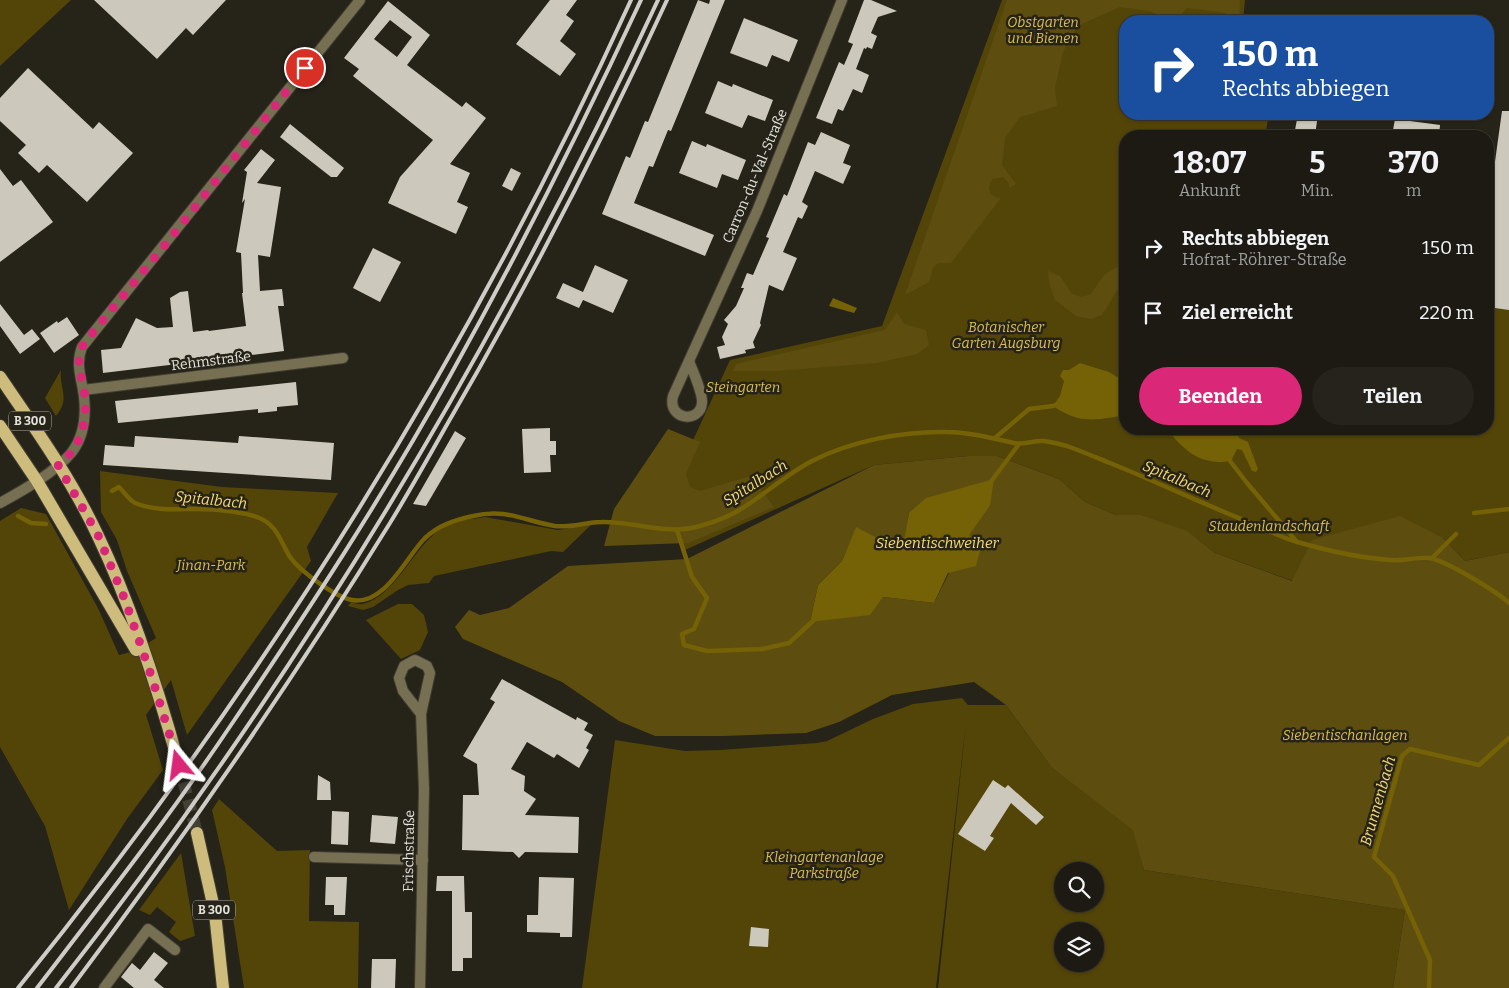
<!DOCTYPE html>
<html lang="de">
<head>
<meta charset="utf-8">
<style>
	:root { --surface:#1c1a13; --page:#25231c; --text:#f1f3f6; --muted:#a0a1a0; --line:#3a3833; --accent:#db2777 }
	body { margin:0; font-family:Bitter,serif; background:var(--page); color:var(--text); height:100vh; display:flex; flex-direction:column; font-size:19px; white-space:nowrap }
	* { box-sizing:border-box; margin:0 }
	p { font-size:16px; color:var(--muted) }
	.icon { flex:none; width:28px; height:28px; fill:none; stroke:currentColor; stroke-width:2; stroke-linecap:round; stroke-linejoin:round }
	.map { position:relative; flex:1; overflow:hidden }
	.side { position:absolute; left:1119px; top:130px; width:375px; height:305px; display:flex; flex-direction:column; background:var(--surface); border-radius:20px; box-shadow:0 1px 4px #0004,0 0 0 1px var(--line) }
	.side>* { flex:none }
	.top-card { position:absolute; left:1119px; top:15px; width:375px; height:105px; border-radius:20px; box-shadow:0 1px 4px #0004,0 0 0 1px var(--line); background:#1a4fa0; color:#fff; overflow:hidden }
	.buttons { position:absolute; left:1054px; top:862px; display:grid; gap:10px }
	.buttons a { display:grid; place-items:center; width:50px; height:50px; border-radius:50%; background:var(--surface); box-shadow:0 1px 4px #0004,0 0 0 1px var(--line); font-size:25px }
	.pin { position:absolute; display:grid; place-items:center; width:42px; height:42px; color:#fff; margin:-21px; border:2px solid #fff; border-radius:50%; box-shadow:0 1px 5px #0007 }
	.me { position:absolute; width:55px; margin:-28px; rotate:344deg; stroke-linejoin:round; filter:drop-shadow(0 0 4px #0008) }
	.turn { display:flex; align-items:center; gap:18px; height:105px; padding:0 20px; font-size:22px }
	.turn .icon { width:65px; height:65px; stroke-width:2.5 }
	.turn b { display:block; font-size:35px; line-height:42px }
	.eta { display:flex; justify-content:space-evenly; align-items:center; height:85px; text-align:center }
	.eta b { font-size:30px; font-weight:700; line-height:35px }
	.button { display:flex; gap:10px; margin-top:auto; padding:10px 20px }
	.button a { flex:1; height:58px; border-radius:30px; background:var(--accent); color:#fff; font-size:20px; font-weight:700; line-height:58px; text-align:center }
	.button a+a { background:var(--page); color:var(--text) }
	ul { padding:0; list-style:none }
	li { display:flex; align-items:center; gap:15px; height:65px; padding:0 20px }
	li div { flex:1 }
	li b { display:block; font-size:19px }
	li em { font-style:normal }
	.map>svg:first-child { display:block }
	.green { fill:#534408; fill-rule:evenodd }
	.forest { fill:#5d4e10; fill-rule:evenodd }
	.water { fill:#756106 }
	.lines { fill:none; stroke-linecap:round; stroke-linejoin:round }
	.stream { stroke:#756106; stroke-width:4.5 }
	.building { fill:#ccc9bc; fill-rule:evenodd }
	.primary-tunnel { stroke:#434036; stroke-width:12; stroke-dasharray:12 6; stroke-linecap:butt }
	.street-casing { stroke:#413e34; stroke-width:12 }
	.primary-casing { stroke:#413e34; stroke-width:14 }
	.street { stroke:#776f51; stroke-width:10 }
	.primary { stroke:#cebc7c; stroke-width:12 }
	.rail { stroke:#ceccc6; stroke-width:4 }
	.route { stroke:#db2777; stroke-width:9; stroke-dasharray:0 16.2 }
	.labels { text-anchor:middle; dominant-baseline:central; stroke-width:5; stroke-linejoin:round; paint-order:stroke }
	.shield { fill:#262319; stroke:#aca9a2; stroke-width:1 }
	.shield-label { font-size:12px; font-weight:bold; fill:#e5e3dd }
	.park-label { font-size:14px; font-style:italic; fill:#dbbe53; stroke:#262319 }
	.street-label { font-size:14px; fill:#e5e3dd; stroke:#262319 }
	.water-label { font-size:15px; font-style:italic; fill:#f8db71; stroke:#262319 }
</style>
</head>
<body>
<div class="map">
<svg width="1509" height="988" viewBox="0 0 1509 988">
	<rect width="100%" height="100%" fill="#262319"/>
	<g class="green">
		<polygon points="0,0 71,0 0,66"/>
		<polygon points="1002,0 1245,0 1243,21 1125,21 1125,114 1269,114 1265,136 1125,136 1125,429 1488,429 1488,200 1509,203 1509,552 1465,561 1443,538 1293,581 1215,553 1197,539 1141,515 1116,515 1085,502 1059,479 997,456 968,456 874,465 685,550 672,529 652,529 730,360 882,326"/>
		<path d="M61,370C59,390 71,398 56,416L45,398Z"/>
		<polygon points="100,471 222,487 338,493 307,547 311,561 187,735 171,680 146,715 163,770 127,819 69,910 45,826 0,747 0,521 21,508 46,514 98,608 119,655 135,651 156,638 127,571 117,540 101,512"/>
		<path d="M485,517L558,530L592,524L563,552L551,551L434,576L429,583L408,585L398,590L373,607L363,610L348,606L351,602C354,603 359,605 362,604C397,597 415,541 447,525C457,520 473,519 485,517Z"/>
		<polygon points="398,604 412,604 424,615 428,632 420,650 401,659 366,620"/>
		<path d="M962,698L968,705H1006L1052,768L1134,830L1144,870L1405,910L1393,988H938L966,722L936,988H582L615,740L685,751L721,750L817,743L827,741L873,719L913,704ZM1062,871H1095V904H1062ZM1062,931H1095V964H1062Z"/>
		<polygon points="219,799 277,851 310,850 309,921 359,922 358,988 244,988 225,867 212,810"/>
		<polygon points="181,853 195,936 180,941 169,932 176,922 157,907 150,915 139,910"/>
	</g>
	<g class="forest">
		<path d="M1007,0H1240L1239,21H1227L1226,13L1187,8L1175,21H1173L1149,11L1120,7L1077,26L1063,52L1055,88L1057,106L1020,117L1005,138L1002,165L1016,184L1010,188L1008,182L1003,177L993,179C985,188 990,198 1001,198L951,263H938L933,268L929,282L905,295Z"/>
		<polygon points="1125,262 1125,281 1116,292 1102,315 1091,319 1076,316 1055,300 1049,282 1048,271 1060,276 1072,294 1081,297 1091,294 1104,275"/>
		<polygon points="897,312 904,324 926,330 929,345 917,354 876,363 776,371 733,371 736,364 885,330"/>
		<polygon points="668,429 700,442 686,474 690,487 700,491 751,476 774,507 688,543 604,546 614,509"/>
		<path d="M968,456H997L1059,479L1085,502L1116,515H1141L1187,531L1215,553L1292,581L1312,540L1400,516L1443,538L1465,561L1509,552V988H1393L1405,910L1144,870L1133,830L1052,768L1006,705L974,682L892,695L839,722L806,733L723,736H655L619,721L562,682L463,639L455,627L469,610L480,615L509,608L568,566L687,559L874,465ZM990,506L968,535L934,603L883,597L810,622L818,585L842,561L856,528L887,543L905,541L909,513Z"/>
	</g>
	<g class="water">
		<polygon points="833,298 857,308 854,313 829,306"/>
		<path d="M1080,363L1109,372L1125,382V416C1117,416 1109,418 1101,419C1082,421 1069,417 1053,406L1060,396L1064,381L1060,376L1063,370H1069Z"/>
		<path d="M1167,429H1236L1239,438L1248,442L1258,469L1256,472L1252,471L1242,450L1237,449L1231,461C1201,466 1184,451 1167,429Z"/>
		<polygon points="994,479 990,506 969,535 981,547 976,566 948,573 934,603 883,597 870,615 810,622 818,585 842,561 856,527 887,543 904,541 909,513 926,498"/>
	</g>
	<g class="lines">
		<g class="stream">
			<polyline points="995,438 1029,409 1053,406 1058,404"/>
			<polyline points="1227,457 1247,483 1297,542"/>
			<polyline points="990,483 1019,444"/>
			<path d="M112,491L119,487C125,493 128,499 135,503C154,511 177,509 196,509C215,509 238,511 257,517C277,524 280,541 290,557C300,571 335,597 352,600C385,606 406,557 425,538C439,525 455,520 473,516C507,508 524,521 555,526C571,528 586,522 601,522C635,521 666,536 700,526C711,523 725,518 736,512C762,497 785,475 812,461C851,441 903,431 946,432C969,432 992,438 1014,443C1024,445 1034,440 1044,441C1051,442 1060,444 1067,446C1081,451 1095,457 1110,463C1157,482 1203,504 1251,523C1267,530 1284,539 1301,543C1329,551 1361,558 1391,560C1404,561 1417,557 1429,558C1445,560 1496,591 1509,603"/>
			<polyline points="1474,513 1509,509"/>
			<polyline points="18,516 31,523 46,524"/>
			<polyline points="677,530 692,577 707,598 694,629 682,634 684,645 707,651 762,649 789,643 815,619"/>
			<polyline points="1432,558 1456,534"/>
			<polyline points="1429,988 1430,960 1393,876 1374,857 1402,756 1410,749 1479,765 1509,738"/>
		</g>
	</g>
	<g class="building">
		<polygon points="94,0 226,0 193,35 186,28 157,59"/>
		<polygon points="550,0 577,0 566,15 574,21 560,41 576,54 560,76 516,44"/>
		<polygon points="698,0 709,4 710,0 725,0 671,131 668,130 653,167 649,166 634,203 714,235 705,256 602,214 626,156 630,158 645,121 648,122"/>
		<polygon points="864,0 871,0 897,11 878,17 871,33 877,36 872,49 867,47 866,49 864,48 856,69 869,75 862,93 853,89 843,111 838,109 832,124 816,118 839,62 844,65 853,44 848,42"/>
		<path d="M388,1L430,35L407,65L462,107L466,102L486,118L450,164L470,173L457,202L468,207L456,234L388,203L400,177L433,140L353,76L359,69L344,58ZM390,20L412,37L397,57L374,39Z"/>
		<polygon points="744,18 798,40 789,62 772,55 767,67 730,53"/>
		<polygon points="28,68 93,129 99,122 133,153 87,202 47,165 39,173 18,153 26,145 0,121 0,98"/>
		<polygon points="718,81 732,87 733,84 773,100 765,121 748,115 742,128 705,113"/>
		<polygon points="1502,111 1509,111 1509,310 1488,307 1488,212"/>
		<polygon points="1297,119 1317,121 1315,136 1294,136"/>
		<polygon points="1395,119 1440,125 1439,136 1392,136"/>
		<polygon points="290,124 344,168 337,177 331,177 280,137"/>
		<polygon points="821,132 850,145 843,163 851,166 843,184 815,171 802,202 808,206 802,219 798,217 783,252 797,258 783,291 769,285 760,323 761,325 753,342 755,348 745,350 746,353 720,359 717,347 725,345 722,337 728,324 724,320 736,306 744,288 741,288 747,273 753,275 769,238 766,237 784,194 787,196 808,142 815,145"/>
		<polygon points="692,141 706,147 707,144 746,160 738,180 722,174 717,188 679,173"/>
		<polygon points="261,149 275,160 257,183 281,187 270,257 258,255 260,291 282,289 284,306 278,306 284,351 103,373 101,350 121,348 136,318 157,328 173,327 170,298 180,292 188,291 193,332 208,330 209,331 246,326 242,293 243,293 241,253 236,252 245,199 242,203 247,172 244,170"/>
		<polygon points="511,168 521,173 512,191 502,186"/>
		<polygon points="0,169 13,186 21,180 53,222 0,262"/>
		<polygon points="373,248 401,262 380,302 353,288"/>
		<polygon points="595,265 628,280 613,313 583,300 579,308 556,298 563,283 583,292"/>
		<polygon points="0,304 24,335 32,329 40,339 20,354 0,326"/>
		<polygon points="67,317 79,335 54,353 40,333 57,321 58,323"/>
		<polygon points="296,382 298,405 277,407 277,411 258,413 258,409 118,423 115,401"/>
		<polygon points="550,428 550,441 556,441 556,455 550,455 551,472 524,473 522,429"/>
		<polygon points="455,431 466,438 426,506 413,504"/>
		<polygon points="135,436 238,443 239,436 334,443 331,480 103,465 105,445 134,447"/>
		<polygon points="502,679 576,720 577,717 588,723 584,730 593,735 586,748 589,750 579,768 557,754 554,758 527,742 511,769 525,776 524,791 536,799 525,815 579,817 578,853 525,852 519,858 513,852 462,850 463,795 479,795 477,764 463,756 495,702 490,699"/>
		<polygon points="318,775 330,782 331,800 317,800"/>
		<polygon points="993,780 1005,788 1008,785 1044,817 1036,825 1011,803 990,836 994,838 985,851 958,834"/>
		<polygon points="332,811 349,812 348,845 331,844"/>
		<polygon points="372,815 398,817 395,844 370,842"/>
		<polygon points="437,876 464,876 465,912 472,912 472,958 463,958 463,971 452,971 452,891 436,891"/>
		<polygon points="326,877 347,877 345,915 334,915 334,905 325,905"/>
		<polygon points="539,877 574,878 572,937 560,937 560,933 527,932 527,915 538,915"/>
		<polygon points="751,927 769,929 768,947 749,946"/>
		<polygon points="154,952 168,963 154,980 164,988 134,988 121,977 132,963 140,970"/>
		<polygon points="372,959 396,959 395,988 371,988"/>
	</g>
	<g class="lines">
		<polyline class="primary-tunnel" points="179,765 197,833"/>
		<defs>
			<g id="street">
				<path d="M689,361C693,372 703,393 702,403C700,424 667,420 673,396L757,211L842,0"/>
				<polyline points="83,390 343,358"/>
				<path d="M0,503C22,491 56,472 72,452C84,436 86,415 84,397C82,379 75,365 82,347L360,0"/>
				<polyline points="314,857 423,860"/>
				<polyline points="104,988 148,929 175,950"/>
				<polyline points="420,988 424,789 421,714 430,673 427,666 415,660 404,666 399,678 403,691 421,714"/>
			</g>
			<g id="primary">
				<path d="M0,377C35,428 72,480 98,536C132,607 158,689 179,765"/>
				<polyline points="0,426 37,481 136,650"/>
				<polyline points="197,833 215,913 223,988"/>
			</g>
		</defs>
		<use href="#street" class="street-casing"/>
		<use href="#primary" class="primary-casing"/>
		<use href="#street" class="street"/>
		<use href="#primary" class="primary"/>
		<g class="rail">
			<path d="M18,988C262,686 470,354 631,0"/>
			<path d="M37,988C103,902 170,816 231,725C308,611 384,495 451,374C519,252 582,127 641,0"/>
			<path d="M56,988C295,683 495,351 658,0"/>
			<path d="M71,988C184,838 291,683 390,523C409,492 427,460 445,428C526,289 600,146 667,0"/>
		</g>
	</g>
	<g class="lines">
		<path class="route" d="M179,765L152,678L125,600L98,535L58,465C63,460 69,456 72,451C85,434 87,411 84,391C81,372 74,359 85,342L169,240L305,68"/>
	</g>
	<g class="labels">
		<g class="shield">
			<rect x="9" y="411.5" width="42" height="19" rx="4"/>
			<rect x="193" y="900.5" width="42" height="19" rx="4"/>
		</g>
		<g class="shield-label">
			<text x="30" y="421">B 300</text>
			<text x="214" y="910">B 300</text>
		</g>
		<g class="park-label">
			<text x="1043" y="22">Obstgarten<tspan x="1043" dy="16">und Bienen</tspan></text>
			<text x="1006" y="327">Botanischer<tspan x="1006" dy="16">Garten Augsburg</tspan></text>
			<text x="743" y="387">Steingarten</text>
			<text x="1269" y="526">Staudenlandschaft</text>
			<text x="211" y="565">Jinan-Park</text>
			<text x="1345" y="735">Siebentischanlagen</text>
			<text x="824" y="857">Kleingartenanlage<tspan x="824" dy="16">Parkstraße</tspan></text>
		</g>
		<g class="street-label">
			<text transform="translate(755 176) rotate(-67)">Carron-du-Val-Straße</text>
			<text transform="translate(211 361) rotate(-7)">Rehmstraße</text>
			<text transform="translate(409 851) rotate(-89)">Frischstraße</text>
		</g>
		<g class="water-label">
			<text transform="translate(1177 479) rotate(23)">Spitalbach</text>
			<text transform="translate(755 483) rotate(-32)">Spitalbach</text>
			<text transform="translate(211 500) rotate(6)">Spitalbach</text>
			<text x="937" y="543">Siebentischweiher</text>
			<text transform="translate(1378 801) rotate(-74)">Brunnenbach</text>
		</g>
	</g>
</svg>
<div class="buttons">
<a><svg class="icon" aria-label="search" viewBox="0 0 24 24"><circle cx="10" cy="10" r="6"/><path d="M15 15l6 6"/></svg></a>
<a><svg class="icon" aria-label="layers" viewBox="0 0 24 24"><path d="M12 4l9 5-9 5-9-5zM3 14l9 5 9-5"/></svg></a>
</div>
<div class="pin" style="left:305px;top:68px;background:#d93025"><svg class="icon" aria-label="arrive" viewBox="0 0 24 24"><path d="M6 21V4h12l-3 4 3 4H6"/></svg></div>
<svg class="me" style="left:179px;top:765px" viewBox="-20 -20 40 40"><path d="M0-17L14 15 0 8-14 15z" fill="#db2777" stroke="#fff" stroke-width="4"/></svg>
<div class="top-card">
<div class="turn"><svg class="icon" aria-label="right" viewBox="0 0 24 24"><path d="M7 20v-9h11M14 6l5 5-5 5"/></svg><div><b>150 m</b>Rechts abbiegen</div></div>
</div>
<section class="side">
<div class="eta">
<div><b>18:07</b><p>Ankunft</p></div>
<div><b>5</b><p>Min.</p></div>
<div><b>370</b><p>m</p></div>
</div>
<ul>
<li><svg class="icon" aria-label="right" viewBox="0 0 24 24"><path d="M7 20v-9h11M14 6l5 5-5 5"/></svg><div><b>Rechts abbiegen</b><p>Hofrat-Röhrer-Straße</p></div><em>150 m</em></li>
<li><svg class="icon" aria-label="arrive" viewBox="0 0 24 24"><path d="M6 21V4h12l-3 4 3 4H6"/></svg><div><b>Ziel erreicht</b></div><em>220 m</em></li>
</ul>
<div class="button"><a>Beenden</a><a>Teilen</a></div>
</section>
</div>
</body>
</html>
